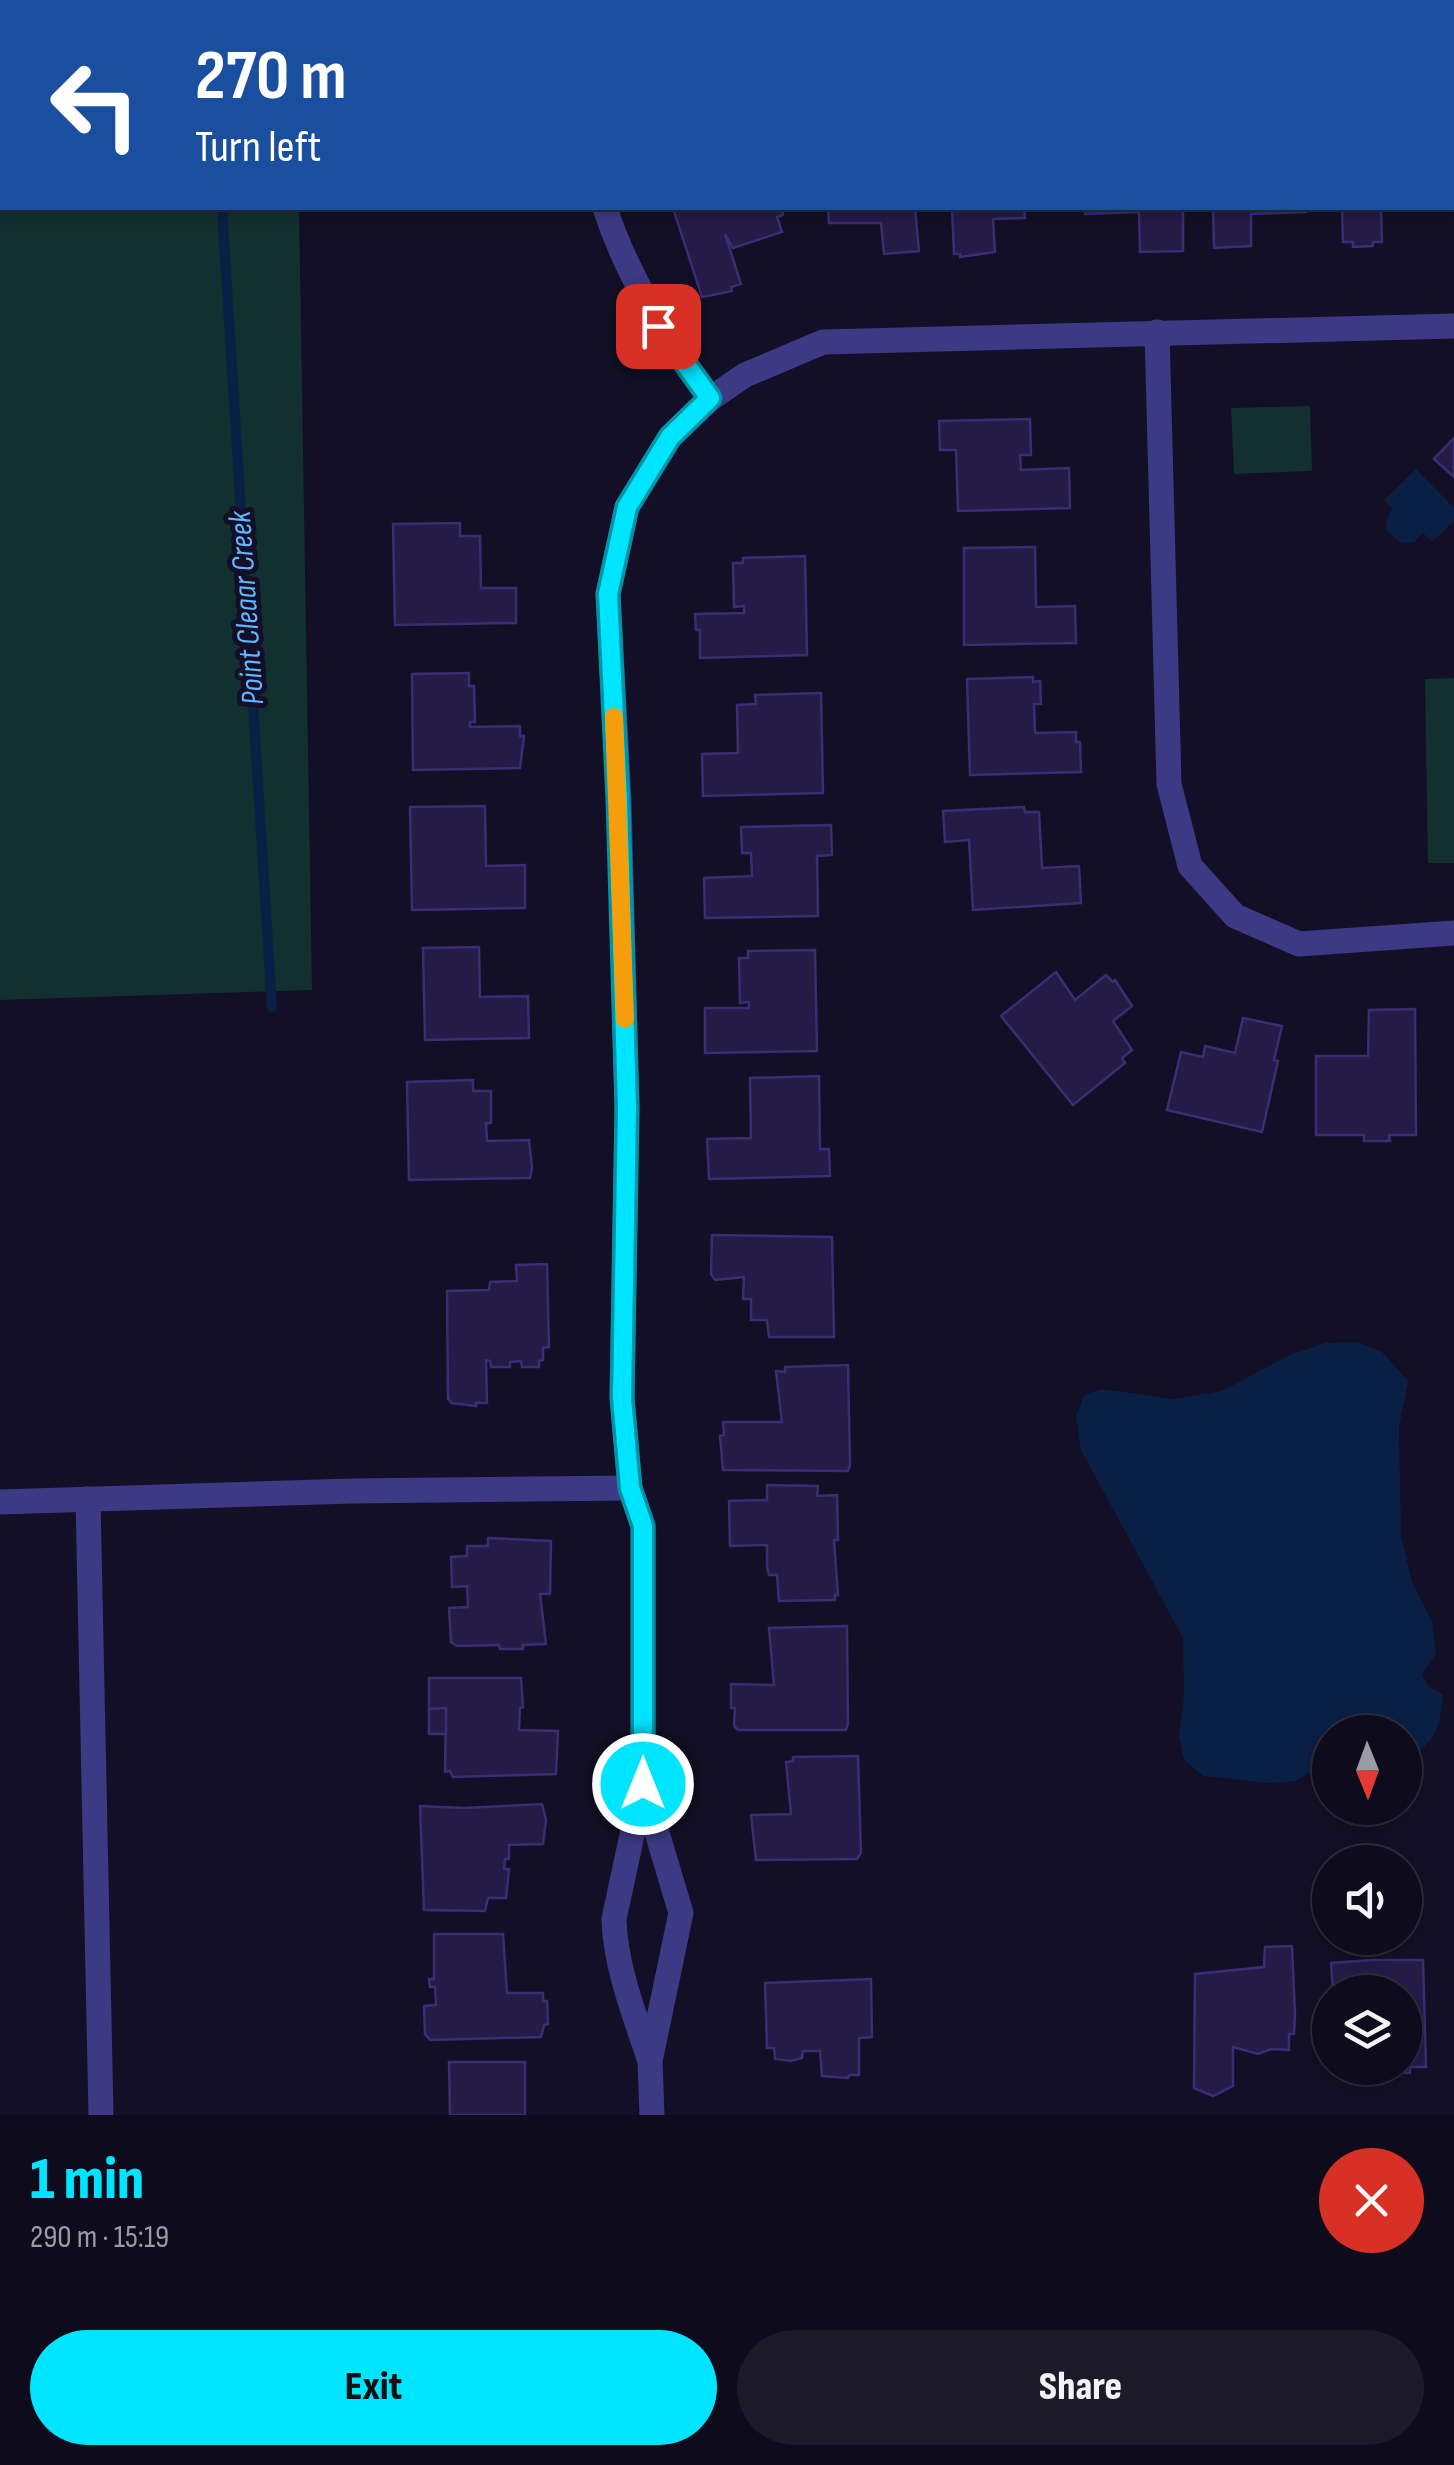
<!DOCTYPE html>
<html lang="en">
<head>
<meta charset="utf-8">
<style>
	:root { --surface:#0e0b1c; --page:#1c1929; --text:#f1f3f6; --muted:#9b9ba3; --line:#2e2b3b; --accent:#00e5ff }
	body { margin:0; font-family:"Sofia Sans Condensed",sans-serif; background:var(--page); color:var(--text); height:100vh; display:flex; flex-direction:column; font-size:38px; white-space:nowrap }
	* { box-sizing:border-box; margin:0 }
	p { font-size:32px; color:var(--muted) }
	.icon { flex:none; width:55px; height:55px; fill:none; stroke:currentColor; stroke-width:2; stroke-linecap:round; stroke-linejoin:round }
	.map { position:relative; height:2115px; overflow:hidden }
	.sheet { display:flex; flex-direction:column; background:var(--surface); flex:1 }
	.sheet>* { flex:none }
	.guide { position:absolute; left:0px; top:0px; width:1455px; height:210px; box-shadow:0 5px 15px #0003,0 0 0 2px var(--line); background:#1a4fa0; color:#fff; overflow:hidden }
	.needle { width:65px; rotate:179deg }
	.fabs { position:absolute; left:1312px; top:1715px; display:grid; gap:20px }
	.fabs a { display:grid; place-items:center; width:110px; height:110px; border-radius:50%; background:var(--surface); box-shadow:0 5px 15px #0003,0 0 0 2px var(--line); font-size:50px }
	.pin { position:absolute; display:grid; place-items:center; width:85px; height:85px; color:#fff; margin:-42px; border-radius:20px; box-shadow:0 5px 15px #0006 }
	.me { position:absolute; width:110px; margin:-55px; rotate:0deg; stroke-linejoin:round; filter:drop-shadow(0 0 8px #0008) }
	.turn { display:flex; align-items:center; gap:35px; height:210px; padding:0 30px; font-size:45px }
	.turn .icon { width:130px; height:130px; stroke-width:2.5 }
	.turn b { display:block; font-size:70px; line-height:85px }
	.round { display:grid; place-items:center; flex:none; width:105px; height:105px; border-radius:52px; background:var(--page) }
	.headline { display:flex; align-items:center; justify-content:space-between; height:170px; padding:0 30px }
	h1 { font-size:60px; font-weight:800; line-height:75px; color:var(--accent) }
	.primary-button { display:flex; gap:20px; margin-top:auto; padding:20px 30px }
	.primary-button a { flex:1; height:115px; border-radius:60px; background:var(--accent); color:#111; font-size:40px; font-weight:800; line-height:115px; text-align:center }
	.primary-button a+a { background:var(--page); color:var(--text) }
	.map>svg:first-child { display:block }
	.green { fill:#12302f }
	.water { fill:#0a1f44 }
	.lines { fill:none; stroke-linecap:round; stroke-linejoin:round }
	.stream { stroke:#0a1f44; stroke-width:10 }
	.building { fill:#241b47; stroke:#3b2d73; stroke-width:2.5 }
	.minor { stroke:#3d3a85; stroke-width:25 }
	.route-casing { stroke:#0095a6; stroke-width:25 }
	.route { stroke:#00e5ff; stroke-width:18 }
	.slow { stroke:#f59e0b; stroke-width:18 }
	.labels { text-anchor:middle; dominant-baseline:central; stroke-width:10; stroke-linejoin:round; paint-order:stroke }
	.water-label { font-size:32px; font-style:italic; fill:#62b6ff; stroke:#130f26 }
</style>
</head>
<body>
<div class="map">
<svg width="1454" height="2115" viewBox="0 0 1454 2115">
	<rect width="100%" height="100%" fill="#130f26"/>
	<g class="green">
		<polygon points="0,0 295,0 2,2 2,208 299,208 312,990 0,1000"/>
		<polygon points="1310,406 1312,471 1234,474 1231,408"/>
		<polygon points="1454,678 1454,863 1428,863 1425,679"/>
	</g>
	<g class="water">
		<polygon points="1416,469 1454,508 1454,521 1432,542 1423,533 1414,542 1401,543 1386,530 1387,519 1392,508 1384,500"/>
		<path d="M1357,1342L1382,1352L1408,1381L1399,1427L1401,1536L1412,1582L1432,1622L1436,1653L1422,1675L1430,1688L1443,1694C1440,1731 1435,1740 1405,1763V1732H1330V1787L1309,1773L1296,1781L1269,1783L1203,1776L1184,1760L1179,1737L1184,1695L1183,1638L1081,1450L1076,1416L1085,1394L1103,1389L1173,1399L1222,1391L1290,1355L1325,1343Z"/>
	</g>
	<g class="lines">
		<g class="stream">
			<polyline points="209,0 209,2"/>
			<polyline points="222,208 272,1008"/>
		</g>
	</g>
	<g class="building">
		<polygon points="673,208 781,208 783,215 777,217 782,232 733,248 725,234 741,284 731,287 732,291 702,297"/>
		<polygon points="828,208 915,208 919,251 884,254 881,223 829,223"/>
		<polygon points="952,208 1024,208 1025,218 993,219 995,252 960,257 960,254 954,254"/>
		<polygon points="1085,208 1183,208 1183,251 1140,252 1139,212 1085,214"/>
		<polygon points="1213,208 1306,208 1306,212 1251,214 1251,246 1214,248"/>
		<polygon points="1342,208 1381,208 1382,242 1373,242 1373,246 1353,247 1353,242 1343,242"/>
		<polygon points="1030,419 1031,455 1020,455 1021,470 1069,468 1070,508 958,511 956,450 940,450 939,421"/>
		<polygon points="1454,438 1454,477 1434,459"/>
		<polygon points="460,523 460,536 480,536 481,588 516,588 516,623 395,625 393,524"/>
		<polygon points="1035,547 1036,607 1075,606 1076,643 964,645 964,548"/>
		<polygon points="805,556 807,655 700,658 700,630 696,630 695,614 744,613 744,606 734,607 733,563 743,563 743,558"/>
		<polygon points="469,673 469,686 474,686 475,722 470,722 470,727 520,726 520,736 524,736 520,768 413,770 412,674"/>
		<polygon points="1033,677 1033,682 1040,681 1041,704 1034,704 1035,733 1076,732 1076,742 1080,742 1081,772 970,775 967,679"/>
		<polygon points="821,693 823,793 703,796 702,754 738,753 737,705 756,704 755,695"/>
		<polygon points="485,806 486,866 525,865 525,908 412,910 410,807"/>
		<polygon points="1024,807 1025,812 1039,812 1042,868 1079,866 1081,903 973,910 969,840 945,842 943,811"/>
		<polygon points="831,825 832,855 817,856 818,916 705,918 704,878 752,876 751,853 742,853 741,827"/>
		<polygon points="479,947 480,997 528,996 529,1038 425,1040 423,948"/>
		<polygon points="815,950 817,1051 705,1053 705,1008 749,1008 749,1002 740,1003 739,958 748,958 748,951"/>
		<polygon points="1056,972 1075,1000 1106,975 1113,982 1115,980 1132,1006 1113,1021 1132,1050 1122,1058 1125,1063 1073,1105 1001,1016"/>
		<polygon points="1415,1009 1416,1135 1389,1135 1390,1141 1364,1141 1364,1135 1316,1135 1316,1056 1368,1056 1369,1010"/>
		<polygon points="1243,1018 1282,1026 1274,1060 1278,1061 1262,1132 1167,1110 1181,1052 1203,1057 1205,1046 1235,1053"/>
		<polygon points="819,1076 820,1149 829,1149 830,1176 709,1179 707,1139 751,1138 750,1078"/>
		<polygon points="473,1080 473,1091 491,1091 491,1123 486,1123 487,1141 529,1140 532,1167 530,1178 409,1180 407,1082"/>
		<polygon points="712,1235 832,1237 834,1337 769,1337 767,1320 751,1320 751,1299 743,1299 744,1277 715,1280 711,1274"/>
		<polygon points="547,1264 549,1347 543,1348 543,1360 539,1361 539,1367 522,1367 521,1361 510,1362 510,1367 491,1367 490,1361 486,1360 487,1403 476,1403 476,1406 452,1403 448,1399 447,1291 489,1290 490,1282 517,1281 516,1265"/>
		<polygon points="848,1365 850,1465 848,1471 723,1470 720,1436 724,1435 723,1422 782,1422 776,1371 785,1372 785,1367"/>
		<polygon points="767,1485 818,1486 817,1496 837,1495 838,1540 834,1540 838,1595 835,1595 835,1600 779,1601 777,1575 769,1575 767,1567 767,1545 730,1546 729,1501 767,1500"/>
		<polygon points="488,1538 551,1541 550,1594 540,1594 546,1644 523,1645 523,1649 500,1649 499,1645 457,1646 451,1642 449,1608 468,1607 467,1586 452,1587 451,1557 467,1556 467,1546 488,1546"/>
		<polygon points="847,1626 848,1724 846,1730 738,1730 734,1726 735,1708 731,1708 731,1684 774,1685 769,1628"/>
		<polygon points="429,1678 521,1678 523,1707 520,1708 519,1730 558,1731 556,1774 453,1777 450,1771 445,1772 446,1708 429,1709"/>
		<polygon points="446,1708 446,1734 429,1734 429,1709"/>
		<polygon points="858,1756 861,1853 857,1859 756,1860 751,1815 791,1814 786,1762 793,1761 793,1757"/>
		<polygon points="542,1804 546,1820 543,1844 509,1845 509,1859 505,1859 504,1869 509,1869 506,1898 488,1898 485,1911 424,1910 420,1806 464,1808"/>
		<polygon points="434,1934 503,1934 507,1993 543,1993 543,2001 547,2001 548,2024 544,2025 541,2037 430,2040 425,2034 424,2006 436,2005 435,1987 430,1987 429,1979 434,1979"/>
		<polygon points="1292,1946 1295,2014 1294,2034 1289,2034 1289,2050 1271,2049 1258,2054 1233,2047 1233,2086 1213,2096 1194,2088 1195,1974 1264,1967 1265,1947"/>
		<polygon points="1373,1960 1423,1960 1426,2067 1410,2067 1410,2073 1393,2072 1393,2068 1405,2068 1405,1992 1333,1992 1331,1963"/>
		<polygon points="871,1979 872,2037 859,2038 859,2075 849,2075 848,2078 822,2076 820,2051 803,2051 802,2058 791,2061 775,2059 774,2048 767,2048 765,1983"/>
		<polygon points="449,2062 525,2062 525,2115 450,2115"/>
	</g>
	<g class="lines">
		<g class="minor">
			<polyline points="566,0 566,2"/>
			<path d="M605,208C628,279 667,338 710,399"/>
			<polyline points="1157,332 1169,784 1190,866 1235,916 1299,944 1454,933"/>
			<polyline points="88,1499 101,2115"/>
			<polyline points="0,1502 352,1491 630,1488"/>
			<polyline points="644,1789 681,1913 650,2061 652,2115"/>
			<path d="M650,2061C635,2016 615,1966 614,1919L643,1784V1526L630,1488L622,1398L627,1109L619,800L608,594L627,507L670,437L710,399L745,375L823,342L1454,326"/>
		</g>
	</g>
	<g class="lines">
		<defs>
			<polyline id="route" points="643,1784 643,1526 630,1488 622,1398 627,1108 618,800 608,594 627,507 670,437 710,398 658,326"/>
		</defs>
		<use href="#route" class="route-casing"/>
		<use href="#route" class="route"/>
		<polyline class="slow" points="614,717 625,1019"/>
	</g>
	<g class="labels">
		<g class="water-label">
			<text transform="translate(247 608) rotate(-94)">Point Cleaar Creek</text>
		</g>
	</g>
</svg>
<div class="fabs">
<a><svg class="needle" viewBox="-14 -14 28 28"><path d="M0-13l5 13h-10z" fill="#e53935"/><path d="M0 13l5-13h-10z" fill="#9b9ba3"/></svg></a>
<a><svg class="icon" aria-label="sound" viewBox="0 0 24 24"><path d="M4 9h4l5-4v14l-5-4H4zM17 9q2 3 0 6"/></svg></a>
<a><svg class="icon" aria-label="layers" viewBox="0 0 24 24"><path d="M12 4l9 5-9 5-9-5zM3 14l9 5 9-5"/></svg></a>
</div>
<div class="pin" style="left:658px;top:326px;background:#d93025"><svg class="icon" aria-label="arrive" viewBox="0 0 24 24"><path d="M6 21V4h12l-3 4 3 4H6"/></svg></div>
<svg class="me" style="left:643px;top:1784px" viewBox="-20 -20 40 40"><circle r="17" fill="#00e5ff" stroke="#fff" stroke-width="3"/><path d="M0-11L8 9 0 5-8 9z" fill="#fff"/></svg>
<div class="guide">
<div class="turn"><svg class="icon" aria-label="left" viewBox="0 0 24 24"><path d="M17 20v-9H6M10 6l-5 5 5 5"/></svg><div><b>270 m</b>Turn left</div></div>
</div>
</div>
<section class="sheet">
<div class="headline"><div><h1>1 min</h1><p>290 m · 15:19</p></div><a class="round" style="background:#d93025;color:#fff"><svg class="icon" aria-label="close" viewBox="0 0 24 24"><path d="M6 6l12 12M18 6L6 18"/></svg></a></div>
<div class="primary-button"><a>Exit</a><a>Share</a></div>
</section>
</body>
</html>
